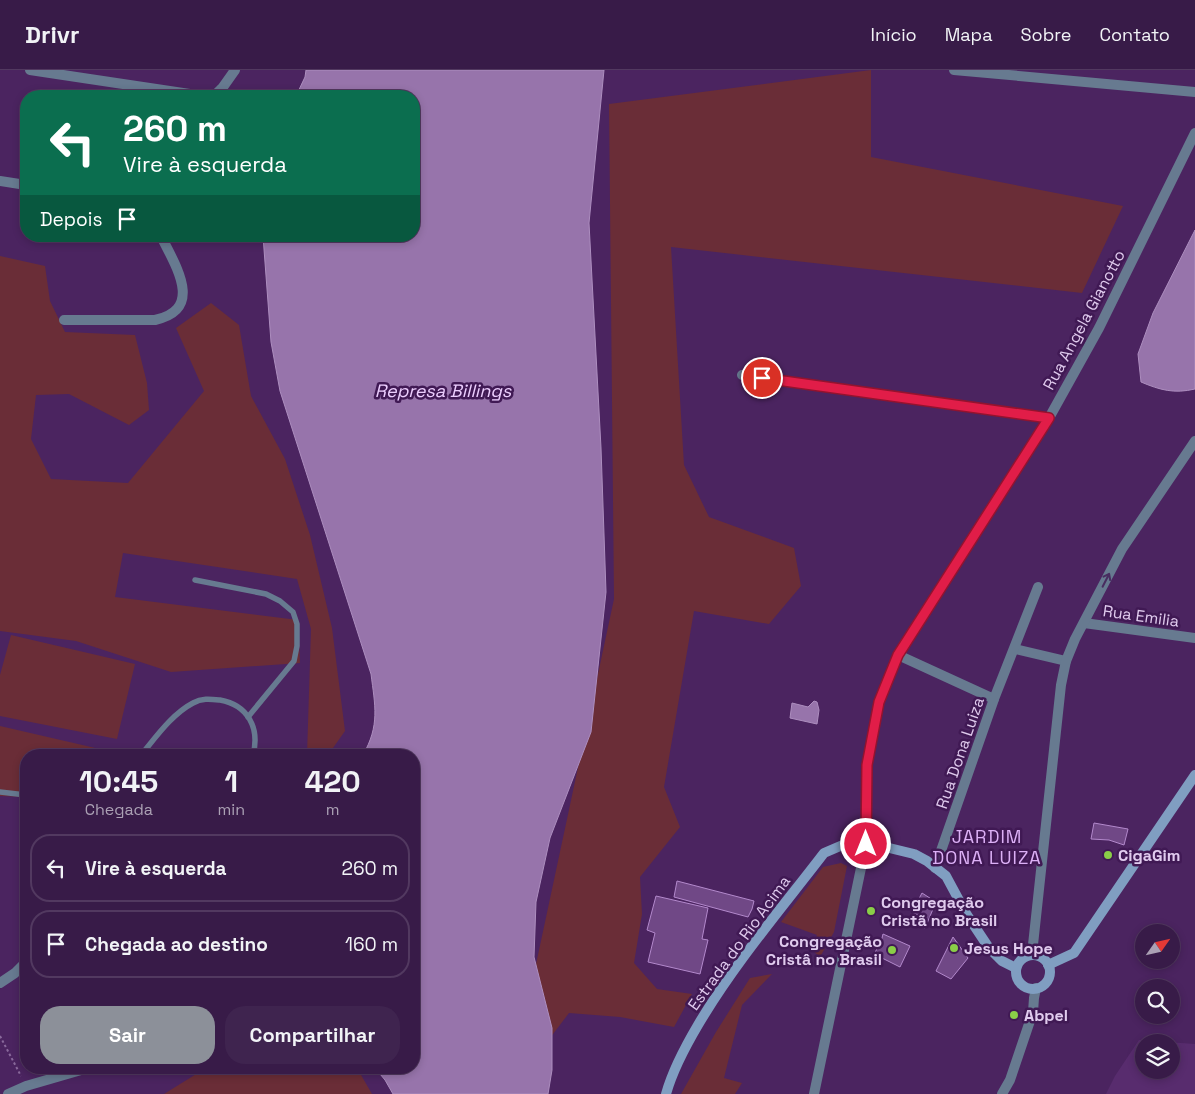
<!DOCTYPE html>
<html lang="pt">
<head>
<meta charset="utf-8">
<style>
	:root { --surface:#381b48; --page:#3f244f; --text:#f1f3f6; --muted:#aba1b4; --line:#523960; --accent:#8c9099 }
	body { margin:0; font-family:"Space Grotesk",sans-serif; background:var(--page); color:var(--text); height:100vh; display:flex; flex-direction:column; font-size:19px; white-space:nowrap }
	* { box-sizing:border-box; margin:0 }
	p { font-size:16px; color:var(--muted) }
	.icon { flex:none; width:28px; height:28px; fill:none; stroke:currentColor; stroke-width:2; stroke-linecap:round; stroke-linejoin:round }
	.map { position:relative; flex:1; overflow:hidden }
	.drawer { position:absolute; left:20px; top:679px; width:400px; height:325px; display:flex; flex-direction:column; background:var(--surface); border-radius:20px; box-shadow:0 2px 8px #0003,0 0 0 1px var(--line) }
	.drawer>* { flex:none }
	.guide { position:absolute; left:20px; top:20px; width:400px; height:152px; border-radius:20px; box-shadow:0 2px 8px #0003,0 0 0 1px var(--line); background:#0b6e4f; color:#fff; overflow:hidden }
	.needle { width:32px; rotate:56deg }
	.buttons { position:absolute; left:1135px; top:854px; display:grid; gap:10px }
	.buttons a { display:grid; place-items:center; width:45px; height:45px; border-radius:50%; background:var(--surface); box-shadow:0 2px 8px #0003,0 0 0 1px var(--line); font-size:25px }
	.pin { position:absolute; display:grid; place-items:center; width:42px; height:42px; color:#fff; margin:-21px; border:2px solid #fff; border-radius:50%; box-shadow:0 1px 5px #0007 }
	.me { position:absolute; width:55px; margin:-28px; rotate:0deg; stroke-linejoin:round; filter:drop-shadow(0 0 4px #0008) }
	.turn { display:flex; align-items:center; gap:18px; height:105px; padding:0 20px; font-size:22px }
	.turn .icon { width:65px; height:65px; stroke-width:2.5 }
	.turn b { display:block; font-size:35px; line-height:42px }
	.then { display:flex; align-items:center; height:48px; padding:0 20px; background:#0003; gap:10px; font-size:19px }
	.eta { display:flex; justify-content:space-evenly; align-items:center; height:85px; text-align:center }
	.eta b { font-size:30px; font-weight:800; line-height:35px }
	.primary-button { display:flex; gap:10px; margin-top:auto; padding:10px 20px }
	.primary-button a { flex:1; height:58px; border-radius:20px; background:var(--accent); color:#fff; font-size:20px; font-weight:800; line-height:58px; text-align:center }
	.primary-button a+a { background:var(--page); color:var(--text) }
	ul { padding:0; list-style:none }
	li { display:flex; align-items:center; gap:15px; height:68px; margin:0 10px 8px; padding:0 10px; border:2px solid var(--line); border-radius:20px }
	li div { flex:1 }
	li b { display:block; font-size:19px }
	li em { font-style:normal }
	header { display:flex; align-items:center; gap:30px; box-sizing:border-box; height:70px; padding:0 25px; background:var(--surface); border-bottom:1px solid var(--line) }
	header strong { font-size:24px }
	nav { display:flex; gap:28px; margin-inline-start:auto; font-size:18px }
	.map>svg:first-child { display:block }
	.built { fill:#582c6e; fill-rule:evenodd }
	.green { fill:#6a2d37 }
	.water { fill:#9774ab; stroke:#ad8ebf }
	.building { fill:#704886; stroke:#b389cc }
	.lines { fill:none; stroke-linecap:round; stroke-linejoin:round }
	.path { stroke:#8a6a9c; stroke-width:2; stroke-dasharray:2.5 2.5; stroke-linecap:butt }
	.lane { stroke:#677a90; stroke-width:5.5 }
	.street { stroke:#677a90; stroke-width:10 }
	.secondary { stroke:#809ec1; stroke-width:10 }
	.oneway { stroke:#482c60 }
	.route-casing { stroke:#92132f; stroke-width:12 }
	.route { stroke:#e11d48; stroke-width:9 }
	.poi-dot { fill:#8ace48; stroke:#401954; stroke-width:2 }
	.labels { text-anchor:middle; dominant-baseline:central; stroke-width:5; stroke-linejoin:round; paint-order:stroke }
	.street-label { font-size:16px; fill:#e0cbee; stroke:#401954 }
	.poi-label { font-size:16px; font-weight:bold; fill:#e0cbee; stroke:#401954; text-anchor:start }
	.water-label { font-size:18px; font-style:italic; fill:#eccefe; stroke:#401954 }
	.neighbourhood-label { font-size:18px; letter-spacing:1px; fill:#dcb0f6; stroke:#401954 }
</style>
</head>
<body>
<header>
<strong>Drivr</strong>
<nav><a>Início</a><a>Mapa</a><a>Sobre</a><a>Contato</a></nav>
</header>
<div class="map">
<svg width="1195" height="1024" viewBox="0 0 1195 1024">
	<rect width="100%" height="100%" fill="#4b2460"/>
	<path class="built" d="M1139,970L1195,974V1024H1106L1115,1006ZM1144,972H1171V1000H1144Z"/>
	<g class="green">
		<polygon points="871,0 871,87 1123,136 1082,223 671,177 684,395 709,447 794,478 801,516 769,554 694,541 664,717 680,757 640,807 642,844 634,893 657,919 692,924 674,957 620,947 569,943 550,968 526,941 614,529 609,34"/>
		<polygon points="0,186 45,196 50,231 65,262 135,265 147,313 149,340 129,355 69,324 36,325 31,369 51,409 128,413 204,321 176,258 211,233 239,255 251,326 285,389 310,465 332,558 345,661 328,685 307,685 311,559 297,509 123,483 115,527 298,550 300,593 171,602 76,571 0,561"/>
		<polygon points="11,565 135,594 117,669 0,646 0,605"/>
		<polygon points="0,656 117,683 117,685 26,685 26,727 0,726"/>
		<polygon points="841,793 847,796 834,862 820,887 810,878 817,865 781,852 823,797"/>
		<polygon points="772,904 742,935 724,1008 742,1013 735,1024 681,1024 716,962 750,908"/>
		<polygon points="206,998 357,998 372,1024 164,1024"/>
	</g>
	<g class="water">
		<path d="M306,0H604L589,153L601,378L606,522L591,662L550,768L536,832L534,887L552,958V1000L548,1024H393L385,1010L375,998H414V685H363C380,655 375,636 371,604L280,321L271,272L263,166H414V26H296L305,7Z"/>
		<path d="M1195,160V319C1174,324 1160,320 1141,312L1138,284L1153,243Z"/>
		<polygon points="814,631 817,632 819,640 817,654 790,648 792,633 808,637"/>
	</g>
	<g class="building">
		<polygon points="1094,753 1128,759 1124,775 1109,770 1091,769"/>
		<polygon points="677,811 754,831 752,839 748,847 674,827"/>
		<polygon points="922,823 936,832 925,858 917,854 919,848 918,845 912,842"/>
		<polygon points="656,826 708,838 702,869 708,870 700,904 648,892 655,863 647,860"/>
		<polygon points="883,864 910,876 900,897 874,884 881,872"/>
		<polygon points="953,867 968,888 951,909 936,901"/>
	</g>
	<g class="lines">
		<polyline class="path" points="0,966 21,1006"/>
		<g class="lane">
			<polyline points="195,510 266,524 280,531 293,542 297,554 297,576 294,591 248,647"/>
			<path d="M141,685C156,667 172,644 193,633C202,628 210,629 220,630C248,635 260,658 253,685"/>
			<polyline points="0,722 26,725"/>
		</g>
		<g class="street">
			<polyline points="30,0 203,26"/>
			<polyline points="954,0 1195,22"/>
			<polyline points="214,26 223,17 235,0"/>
			<polyline points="0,111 26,115"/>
			<path d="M64,250H155C205,239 175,195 161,166"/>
			<polyline points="742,305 1049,348"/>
			<polyline points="1084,553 1195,568"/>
			<polyline points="1015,579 1066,591"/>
			<polyline points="898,585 994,629"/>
			<polyline points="935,798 994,629 1038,517"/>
			<polyline points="1032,884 1061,615 1066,591 1075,569 1122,479 1195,371"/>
			<polyline points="0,913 15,903 26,892"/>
			<polyline points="8,1024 26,1016 88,998"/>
			<polyline points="814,1024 866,774 867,695 879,632 898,585 1049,348 1099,258 1195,63"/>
			<polyline points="1002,1024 1010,1010 1033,942 1034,928 1036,918"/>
		</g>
		<g class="secondary">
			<circle cx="1033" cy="902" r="17"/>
			<polyline points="1048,895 1074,883 1195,705"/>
			<path d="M666,1024C673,999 685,977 698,955C734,894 781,839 824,783L845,774L877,775L914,784L927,791L946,806L967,845L989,878L1002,891L1016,898"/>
		</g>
	</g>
	<defs><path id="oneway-shaft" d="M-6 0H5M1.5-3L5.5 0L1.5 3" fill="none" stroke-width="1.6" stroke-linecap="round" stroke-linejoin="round" transform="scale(1.25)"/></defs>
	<use class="oneway" href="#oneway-shaft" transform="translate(1106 510) rotate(-63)"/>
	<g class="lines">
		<defs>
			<polyline id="route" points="762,308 1049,348 898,585 879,632 867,695 866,774"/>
		</defs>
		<use href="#route" class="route-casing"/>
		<use href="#route" class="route"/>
	</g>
	<g class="poi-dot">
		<circle cx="1108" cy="785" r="5"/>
		<circle cx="871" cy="841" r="5"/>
		<circle cx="954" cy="878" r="5"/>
		<circle cx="892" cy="880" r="5"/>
		<circle cx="1014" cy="945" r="5"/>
	</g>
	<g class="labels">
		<g class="street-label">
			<text transform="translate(1084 250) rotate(-62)">Rua Angela Gianotto</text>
			<text transform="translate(1141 546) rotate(8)">Rua Emilia</text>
			<text transform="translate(960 683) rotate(-71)">Rua Dona Luiza</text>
			<text transform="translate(739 873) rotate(-54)">Estrada do Rio Acima</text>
		</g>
		<g class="poi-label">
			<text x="1118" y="785">CigaGim</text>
			<text x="881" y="832">Congregação<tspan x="881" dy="18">Cristã no Brasil</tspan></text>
			<text x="882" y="871" text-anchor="end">Congregação<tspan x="882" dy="18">Cristâ no Brasil</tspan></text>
			<text x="964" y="878">Jesus Hope</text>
			<text x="1024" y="945">Abpel</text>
		</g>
		<g class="water-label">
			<text x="443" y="320">Represa Billings</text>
		</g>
		<g class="neighbourhood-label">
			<text x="987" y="766">JARDIM<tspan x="987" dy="21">DONA LUIZA</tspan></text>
		</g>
	</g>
</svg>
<div class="buttons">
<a><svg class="needle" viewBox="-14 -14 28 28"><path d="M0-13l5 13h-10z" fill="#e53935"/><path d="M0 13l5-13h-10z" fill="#aba1b4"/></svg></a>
<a><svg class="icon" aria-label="search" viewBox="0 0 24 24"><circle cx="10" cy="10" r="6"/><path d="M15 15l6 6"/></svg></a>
<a><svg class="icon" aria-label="layers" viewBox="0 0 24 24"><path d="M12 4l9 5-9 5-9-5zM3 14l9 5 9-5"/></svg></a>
</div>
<div class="pin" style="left:762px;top:308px;background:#d93025"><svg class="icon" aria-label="arrive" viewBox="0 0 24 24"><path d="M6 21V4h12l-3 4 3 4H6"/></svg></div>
<svg class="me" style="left:866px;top:774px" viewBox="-20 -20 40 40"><circle r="17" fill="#e11d48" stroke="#fff" stroke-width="3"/><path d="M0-11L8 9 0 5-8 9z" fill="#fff"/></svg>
<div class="guide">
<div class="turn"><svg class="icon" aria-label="left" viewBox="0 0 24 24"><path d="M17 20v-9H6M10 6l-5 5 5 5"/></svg><div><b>260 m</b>Vire à esquerda</div></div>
<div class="then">Depois<svg class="icon" aria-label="arrive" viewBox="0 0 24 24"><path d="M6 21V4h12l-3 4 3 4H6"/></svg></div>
</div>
<section class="drawer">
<div class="eta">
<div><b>10:45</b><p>Chegada</p></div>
<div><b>1</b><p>min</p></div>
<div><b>420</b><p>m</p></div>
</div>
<ul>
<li><svg class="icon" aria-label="left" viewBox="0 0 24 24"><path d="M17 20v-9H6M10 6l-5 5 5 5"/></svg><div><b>Vire à esquerda</b></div><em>260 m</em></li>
<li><svg class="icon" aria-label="arrive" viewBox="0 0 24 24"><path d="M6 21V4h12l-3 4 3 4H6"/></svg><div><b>Chegada ao destino</b></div><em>160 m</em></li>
</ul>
<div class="primary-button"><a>Sair</a><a>Compartilhar</a></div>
</section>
</div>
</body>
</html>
